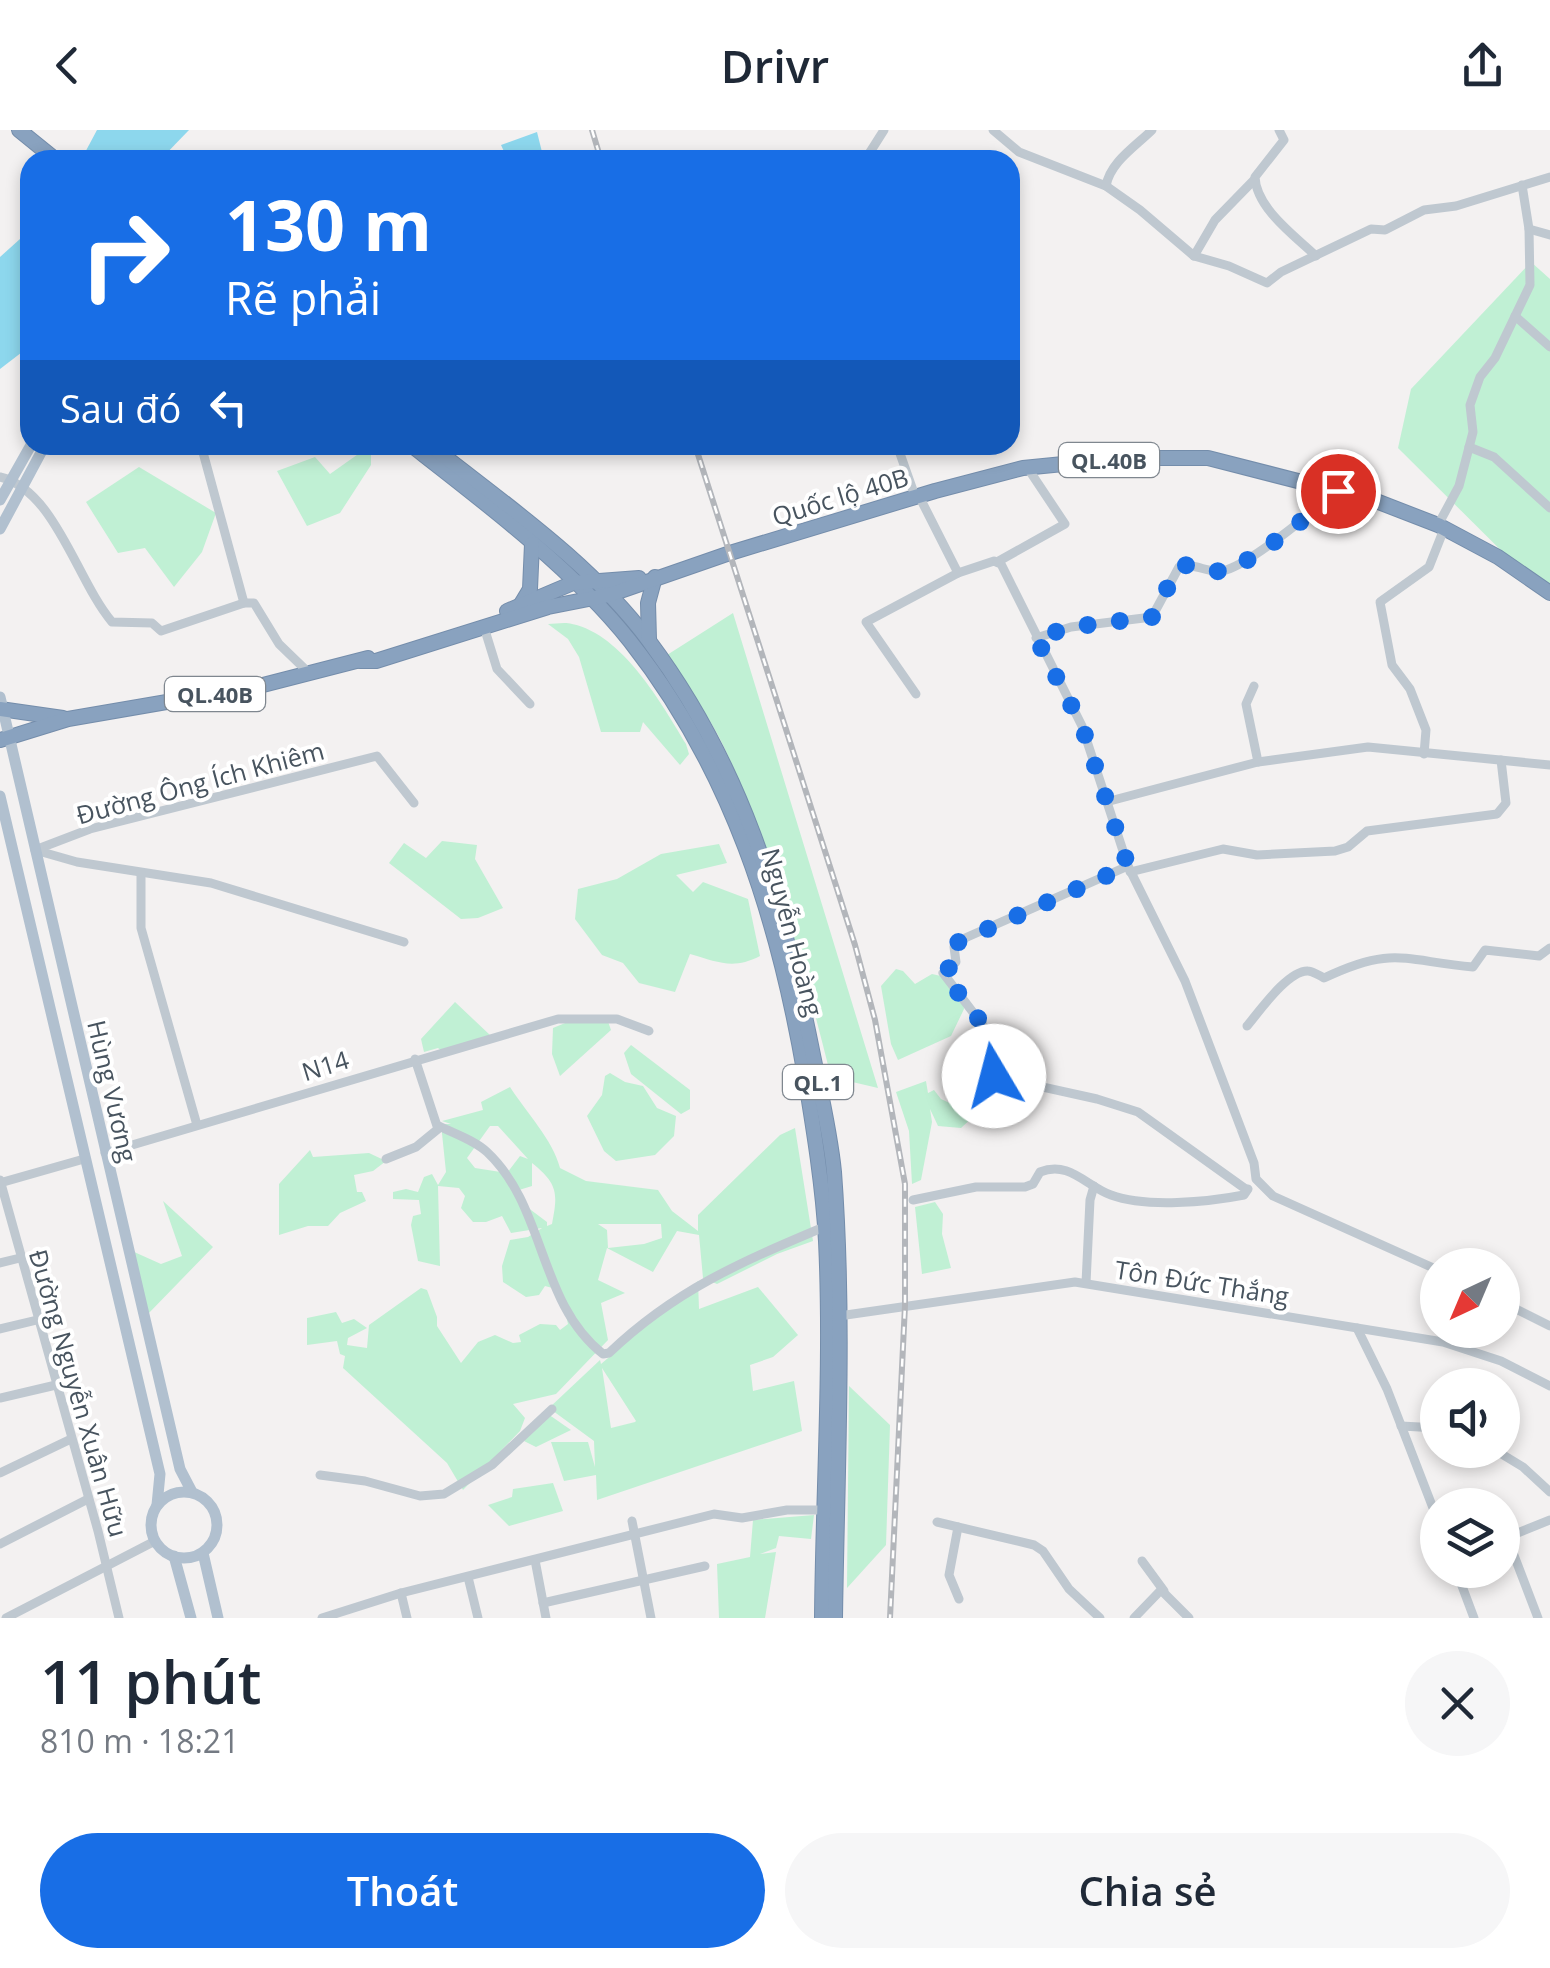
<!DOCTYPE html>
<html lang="vi">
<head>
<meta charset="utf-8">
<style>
	:root { --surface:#fff; --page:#f6f6f7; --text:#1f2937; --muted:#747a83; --accent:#186ee6 }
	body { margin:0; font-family:"Open Sans",sans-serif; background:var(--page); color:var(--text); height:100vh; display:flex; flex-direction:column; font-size:38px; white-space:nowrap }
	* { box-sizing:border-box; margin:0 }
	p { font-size:32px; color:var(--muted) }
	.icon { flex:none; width:55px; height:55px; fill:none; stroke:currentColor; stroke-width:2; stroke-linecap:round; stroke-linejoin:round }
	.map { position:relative; height:1488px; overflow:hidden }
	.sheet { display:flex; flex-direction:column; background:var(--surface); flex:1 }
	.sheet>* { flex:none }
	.guide { position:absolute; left:20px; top:20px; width:1000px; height:305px; border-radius:30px; box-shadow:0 5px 15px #0003; background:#186ee6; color:#fff; overflow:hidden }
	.needle { width:65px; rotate:224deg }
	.tools { position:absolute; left:1420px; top:1118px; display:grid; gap:20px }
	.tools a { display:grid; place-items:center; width:100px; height:100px; border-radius:50%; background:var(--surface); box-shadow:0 5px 15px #0003; font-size:50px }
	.pin { position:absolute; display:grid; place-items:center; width:85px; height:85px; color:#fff; margin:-42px; border:5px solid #fff; border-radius:50%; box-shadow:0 2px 10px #0007 }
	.me { position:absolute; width:110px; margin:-55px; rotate:352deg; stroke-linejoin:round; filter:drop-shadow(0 0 8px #0008) }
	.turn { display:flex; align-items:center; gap:35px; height:210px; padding:0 40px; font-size:45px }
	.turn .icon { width:130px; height:130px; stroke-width:2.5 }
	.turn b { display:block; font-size:70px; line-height:85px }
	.then { display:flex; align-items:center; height:95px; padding:0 40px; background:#0003; gap:20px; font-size:38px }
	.round { display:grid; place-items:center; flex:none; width:105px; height:105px; border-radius:52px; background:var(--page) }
	.head { display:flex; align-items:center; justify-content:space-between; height:170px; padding:0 40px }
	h1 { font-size:60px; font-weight:600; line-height:75px }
	.primary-button { display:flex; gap:20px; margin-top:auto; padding:20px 40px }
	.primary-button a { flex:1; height:115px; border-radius:60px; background:var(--accent); color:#fff; font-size:40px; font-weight:600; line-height:115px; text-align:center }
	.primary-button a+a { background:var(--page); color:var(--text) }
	header { display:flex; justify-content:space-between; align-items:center; height:130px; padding:0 40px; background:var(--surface); font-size:45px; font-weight:600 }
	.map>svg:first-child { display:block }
	.green { fill:#c0f0d4; fill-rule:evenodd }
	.water { fill:#8dd7ed }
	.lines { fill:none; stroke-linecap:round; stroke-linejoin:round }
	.highway-casing { stroke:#748dab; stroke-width:16 }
	.minor { stroke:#bfc8d0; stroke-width:9 }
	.major { stroke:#b1c0cf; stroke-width:11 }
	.highway { stroke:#89a2bf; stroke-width:14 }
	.rail-casing { stroke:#b3b6bb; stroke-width:6 }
	.rail { stroke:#fff; stroke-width:2.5; stroke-dasharray:8; stroke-linecap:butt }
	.route { stroke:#186ee6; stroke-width:18; stroke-dasharray:0 32.4 }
	.labels { text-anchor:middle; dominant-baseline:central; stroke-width:8; stroke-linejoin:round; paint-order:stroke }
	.shield { fill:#fff; stroke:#7f878f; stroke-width:2.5 }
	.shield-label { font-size:22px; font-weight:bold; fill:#48545f }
	.street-label { font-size:25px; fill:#48545f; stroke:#fff }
</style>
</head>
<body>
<header><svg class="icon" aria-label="back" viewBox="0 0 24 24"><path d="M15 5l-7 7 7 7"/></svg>Drivr<svg class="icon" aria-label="share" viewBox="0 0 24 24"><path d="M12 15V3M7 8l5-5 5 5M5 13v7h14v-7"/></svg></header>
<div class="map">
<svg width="1550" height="1488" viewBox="0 0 1550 1488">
	<rect width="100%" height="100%" fill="#f3f1f1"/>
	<g class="green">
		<polygon points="1531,132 1550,149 1550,469 1398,318 1411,259"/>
		<polygon points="371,315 371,335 340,383 307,396 277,341 315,327 330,344"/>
		<polygon points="139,337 216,383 202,422 174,457 145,418 118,423 86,372"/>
		<path d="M733,483L878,958L831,947C803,835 773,723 724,617C709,585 685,555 667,525Z"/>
		<path d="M548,494C555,494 565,492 572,494C622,504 662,574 686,614L689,624L680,635L643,592L640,602H601L579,527L568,509Z"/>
		<polygon points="442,711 477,715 475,729 503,778 478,788 461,789 389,733 404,713 426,728"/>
		<path d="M719,714L727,733L676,745L693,762L703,752L748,769L760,826C733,840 718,832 690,824L675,862L639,853L623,833L602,825L575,789L578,759L617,749L661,724Z"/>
		<polygon points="896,839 903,841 915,854 932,844 941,846 963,867 964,879 951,906 898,930 891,914 881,856"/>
		<polygon points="455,872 491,906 442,921 438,918 424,922 421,909"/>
		<polygon points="606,886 611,900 560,946 552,924 553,898 575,889"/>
		<polygon points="984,903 996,911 994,932 990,937 979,934 956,916 964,907 975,910"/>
		<polygon points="631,915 690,960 690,979 681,984 631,944 624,923"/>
		<polygon points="610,943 625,952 643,956 657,978 676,986 674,1006 655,1025 616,1031 604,1021 587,986 602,965 605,946"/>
		<polygon points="926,951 928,963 934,960 941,969 975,985 961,998 938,996 930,979 932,992 921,1050 912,1054 909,1001 896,962"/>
		<path d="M510,957C526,982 553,1010 560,1038L586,1051L658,1060L672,1081L698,1101V1085L780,1005L795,998L813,1111L777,1124L717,1154L703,1148L699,1105L677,1101L653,1142L607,1118L598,1150L625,1163L601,1173L608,1210L556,1264L513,1274L525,1288L520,1301L463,1360L447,1333L343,1238L345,1226L340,1224L337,1211L307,1215V1188L336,1182L342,1193L354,1189L367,1198L348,1208L347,1215L367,1218L369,1195L421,1158L427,1160L437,1187V1196L461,1233L478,1212L495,1205L513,1213L521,1212L519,1205L540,1194L556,1195L560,1200L568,1194L560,1160L545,1156L539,1165L526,1167L503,1152L502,1136L510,1110L528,1107L542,1098L511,1103L502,1086L486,1092H473L461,1078L465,1066L459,1058L438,1056L440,1136L418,1131L411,1095L413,1086L421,1084L419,1070L393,1069V1062L406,1059L418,1062L424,1047L432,1044L438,1055L446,1042L441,994H451L442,991L483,980L481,972ZM490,996H498L528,1029L520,1026L507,1043L475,1038L467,1028ZM532,1033C558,1054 558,1063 552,1094L547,1096V1092L527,1077L519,1060L532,1056ZM598,1094H661L662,1108L644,1114L608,1118L607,1100Z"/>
		<polygon points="310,1020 313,1027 369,1023 386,1031 373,1041 354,1045 357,1062 362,1062 366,1071 340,1083 328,1096 308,1096 279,1105 279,1054"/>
		<polygon points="163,1071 213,1117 147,1185 132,1121 161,1134 182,1126"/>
		<polygon points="935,1072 943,1084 942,1104 951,1138 922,1144 915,1077"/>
		<path d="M698,1151L699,1179L758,1157L798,1205L773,1227L750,1235L753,1261L794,1251L802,1301L597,1370L596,1345L564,1351L551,1312H588L595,1337L594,1311L549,1278L600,1230L601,1234ZM602,1238L636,1291L635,1292L611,1298Z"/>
		<polygon points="849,1256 890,1295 886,1415 847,1458"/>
		<polygon points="545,1282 571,1300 536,1317 524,1311"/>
		<polygon points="553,1353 563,1381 509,1396 488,1375 512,1367 513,1359"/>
		<polygon points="814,1385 811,1409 779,1406 776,1418 760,1424 776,1422 765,1488 719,1488 717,1434 750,1427 753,1390"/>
	</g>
	<g class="water">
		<polygon points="97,0 189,0 160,30 81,30"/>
		<polygon points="537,2 544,30 523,30 521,25 508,30 501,15"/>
		<polygon points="30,100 30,216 0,239 0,127"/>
	</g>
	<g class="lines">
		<defs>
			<g id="highway">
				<polyline points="19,0 56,30"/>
				<path d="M411,315C483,371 573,439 630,511C731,639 778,788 805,946C814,1001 823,1056 826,1111C832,1236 823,1363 822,1488"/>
				<path d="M430,315C506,375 591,433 649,511C741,634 781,768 811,915C819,956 830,1000 834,1042C845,1190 837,1340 835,1488"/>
				<polyline points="521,474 530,459 532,414"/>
				<polyline points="507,481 573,453 639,448"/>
				<polyline points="649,510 648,473 655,447"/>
				<polyline points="360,531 376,531 548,477 609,465 730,423 935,361 1023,338 1124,328 1208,328 1376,371 1438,395 1498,427 1550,463"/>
				<polyline points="0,579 63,588"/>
				<polyline points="0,610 68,589 259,556 368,528"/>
			</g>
		</defs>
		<use href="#highway" class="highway-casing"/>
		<g class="minor">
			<polyline points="993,0 1019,22 1106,56 1140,80 1194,126 1229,136 1267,153 1281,142 1371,99 1385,100 1424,80 1456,76 1550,47"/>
			<path d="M1279,0L1284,10L1255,47C1256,78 1295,106 1316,126"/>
			<polyline points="865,30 884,0"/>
			<path d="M1106,56C1110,32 1136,16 1152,0"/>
			<polyline points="1529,99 1550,105"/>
			<polyline points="1194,126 1215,90 1254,50"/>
			<polyline points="1515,186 1550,217"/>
			<polyline points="201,315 244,473"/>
			<polyline points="897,315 915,366"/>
			<polyline points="1469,317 1494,327 1550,378"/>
			<path d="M0,347C55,360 77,451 112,492L152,493L161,501L244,473H254L279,514L309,543"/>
			<polyline points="919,366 958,443 994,431 1001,434 1082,596 1128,736 1185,851 1254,1033 1256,1049 1273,1066 1438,1140"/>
			<polyline points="1438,395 1459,356 1473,302 1470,275 1480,247 1495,228 1530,155 1529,99 1522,55"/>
			<polyline points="997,432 1065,394 1027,337"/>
			<polyline points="484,497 497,539 530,574"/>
			<path d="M1036,508L1071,497L1152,487L1179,437C1195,432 1210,445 1226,440C1253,432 1313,381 1337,362"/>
			<polyline points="1254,556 1246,574 1258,632"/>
			<polyline points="916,564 866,492 958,443"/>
			<polyline points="1424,624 1426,600 1410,559 1392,535 1380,472 1429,437 1444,399"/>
			<polyline points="1106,672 1258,632 1368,617 1550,635"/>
			<polyline points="35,720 90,699 377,626 414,673"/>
			<polyline points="35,720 77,732 211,753 404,812"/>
			<polyline points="1128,736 956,812 954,817 956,832 943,843 998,915 993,946 1097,969 1138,982 1247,1060"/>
			<polyline points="1130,742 1223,719 1257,725 1335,721 1348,717 1367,701 1497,684 1506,673 1501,630"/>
			<polyline points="141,743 141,798 197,995"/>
			<path d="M1247,896C1259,882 1288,840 1308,841C1311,841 1321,846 1324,848C1393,815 1404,831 1473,837L1485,820L1539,826L1550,818"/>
			<path d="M439,996C455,1004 474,1010 487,1022C546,1077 538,1173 603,1224L609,1223C675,1160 741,1132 824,1097"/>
			<polyline points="105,1023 558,889 617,889 649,901"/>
			<polyline points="386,1029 416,1017 438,999 415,929"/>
			<polyline points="0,1050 98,1401 119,1488"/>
			<polyline points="0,1053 84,1029"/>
			<path d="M913,1070L976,1057H1025L1033,1054L1040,1042C1069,1030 1086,1056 1111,1065C1146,1078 1208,1072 1244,1065L1248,1059"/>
			<polyline points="0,1133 20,1128"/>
			<polyline points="1086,1153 1090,1070 1094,1056"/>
			<polyline points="1502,1172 1550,1196"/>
			<polyline points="839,1186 1075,1152 1443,1212 1501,1231 1550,1256"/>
			<polyline points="1357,1198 1387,1259 1438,1391"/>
			<polyline points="0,1199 37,1190"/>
			<polyline points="0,1268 56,1255"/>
			<polyline points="1401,1296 1438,1298"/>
			<polyline points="1495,1320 1523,1337 1550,1362"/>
			<polyline points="0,1343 71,1309"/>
			<polyline points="320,1345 365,1351 420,1366 444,1364 492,1335 552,1279"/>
			<polyline points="632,1391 651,1488"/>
			<polyline points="937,1392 1034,1415 1043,1421 1069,1459 1100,1488"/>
			<polyline points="958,1397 949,1445 959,1469"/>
			<polyline points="1507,1407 1538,1488"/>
			<polyline points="1505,1408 1550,1390"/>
			<polyline points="0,1414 88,1369"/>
			<polyline points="535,1430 546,1488"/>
			<polyline points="1142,1431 1164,1461"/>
			<polyline points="1456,1440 1474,1488"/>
			<polyline points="468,1447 478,1488"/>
			<polyline points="401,1463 407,1488"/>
			<polyline points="543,1473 705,1436"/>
			<polyline points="6,1488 155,1411"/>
			<polyline points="322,1488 401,1463 714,1384 742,1388 787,1380 823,1380"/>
			<polyline points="1134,1488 1161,1460 1189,1488"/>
		</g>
		<g class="major">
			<polyline points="0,370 31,315"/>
			<polyline points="0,399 45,315"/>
			<polyline points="0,567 180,1339 192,1362"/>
			<polyline points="0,666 160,1344 157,1375"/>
			<circle cx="184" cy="1395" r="33"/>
			<polyline points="203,1423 218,1488"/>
			<polyline points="174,1426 191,1488"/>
		</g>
		<use href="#highway" class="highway"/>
		<defs>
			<g id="rail">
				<polyline points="592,0 601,30"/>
				<polyline points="695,315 855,815 875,890 905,1054 905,1175 890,1488"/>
			</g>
		</defs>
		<use href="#rail" class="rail-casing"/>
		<use href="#rail" class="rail"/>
	</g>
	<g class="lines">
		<path class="route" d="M994,946L998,914L943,843L956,832L954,814L1128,736L1082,596L1036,508L1071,497L1152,487L1179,436C1195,432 1210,445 1226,440C1255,432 1313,381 1338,361"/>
	</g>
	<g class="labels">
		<g class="shield">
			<rect x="1059" y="313" width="100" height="34" rx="8"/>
			<rect x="165" y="547" width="100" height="34" rx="8"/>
			<rect x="783" y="935" width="70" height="34" rx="8"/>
		</g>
		<g class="shield-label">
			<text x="1109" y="330">QL.40B</text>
			<text x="215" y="564">QL.40B</text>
			<text x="818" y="952">QL.1</text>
		</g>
		<g class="street-label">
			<text transform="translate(840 366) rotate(-17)">Quốc lộ 40B</text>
			<text transform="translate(200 652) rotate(-15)">Đường Ông Ích Khiêm</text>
			<text transform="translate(793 802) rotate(75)">Nguyễn Hoàng</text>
			<text transform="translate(325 935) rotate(-17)">N14</text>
			<text transform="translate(113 961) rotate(77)">Hùng Vương</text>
			<text transform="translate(1202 1152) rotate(9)">Tôn Đức Thắng</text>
			<text transform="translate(79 1263) rotate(74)">Đường Nguyễn Xuân Hữu</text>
		</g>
	</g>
</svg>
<div class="tools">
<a><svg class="needle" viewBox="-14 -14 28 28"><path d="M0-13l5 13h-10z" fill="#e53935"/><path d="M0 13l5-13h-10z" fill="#747a83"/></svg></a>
<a><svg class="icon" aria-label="sound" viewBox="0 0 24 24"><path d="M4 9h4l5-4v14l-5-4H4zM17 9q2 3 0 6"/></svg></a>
<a><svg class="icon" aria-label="layers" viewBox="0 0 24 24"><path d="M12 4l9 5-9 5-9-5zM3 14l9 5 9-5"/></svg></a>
</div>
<div class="pin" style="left:1338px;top:361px;background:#d93025"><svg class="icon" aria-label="arrive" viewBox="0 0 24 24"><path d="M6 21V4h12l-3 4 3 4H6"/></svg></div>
<svg class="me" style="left:994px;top:946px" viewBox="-20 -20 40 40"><circle r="19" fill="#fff"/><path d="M0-13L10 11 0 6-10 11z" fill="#186ee6"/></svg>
<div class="guide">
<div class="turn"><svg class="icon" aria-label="right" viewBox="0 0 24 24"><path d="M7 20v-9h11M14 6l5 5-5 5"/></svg><div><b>130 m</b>Rẽ phải</div></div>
<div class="then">Sau đó<svg class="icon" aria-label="left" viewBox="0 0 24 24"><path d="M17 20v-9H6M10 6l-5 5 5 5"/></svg></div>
</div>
</div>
<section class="sheet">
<div class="head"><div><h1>11 phút</h1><p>810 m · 18:21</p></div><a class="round"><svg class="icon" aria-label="close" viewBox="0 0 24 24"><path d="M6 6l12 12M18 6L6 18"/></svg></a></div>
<div class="primary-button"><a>Thoát</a><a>Chia sẻ</a></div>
</section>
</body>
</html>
